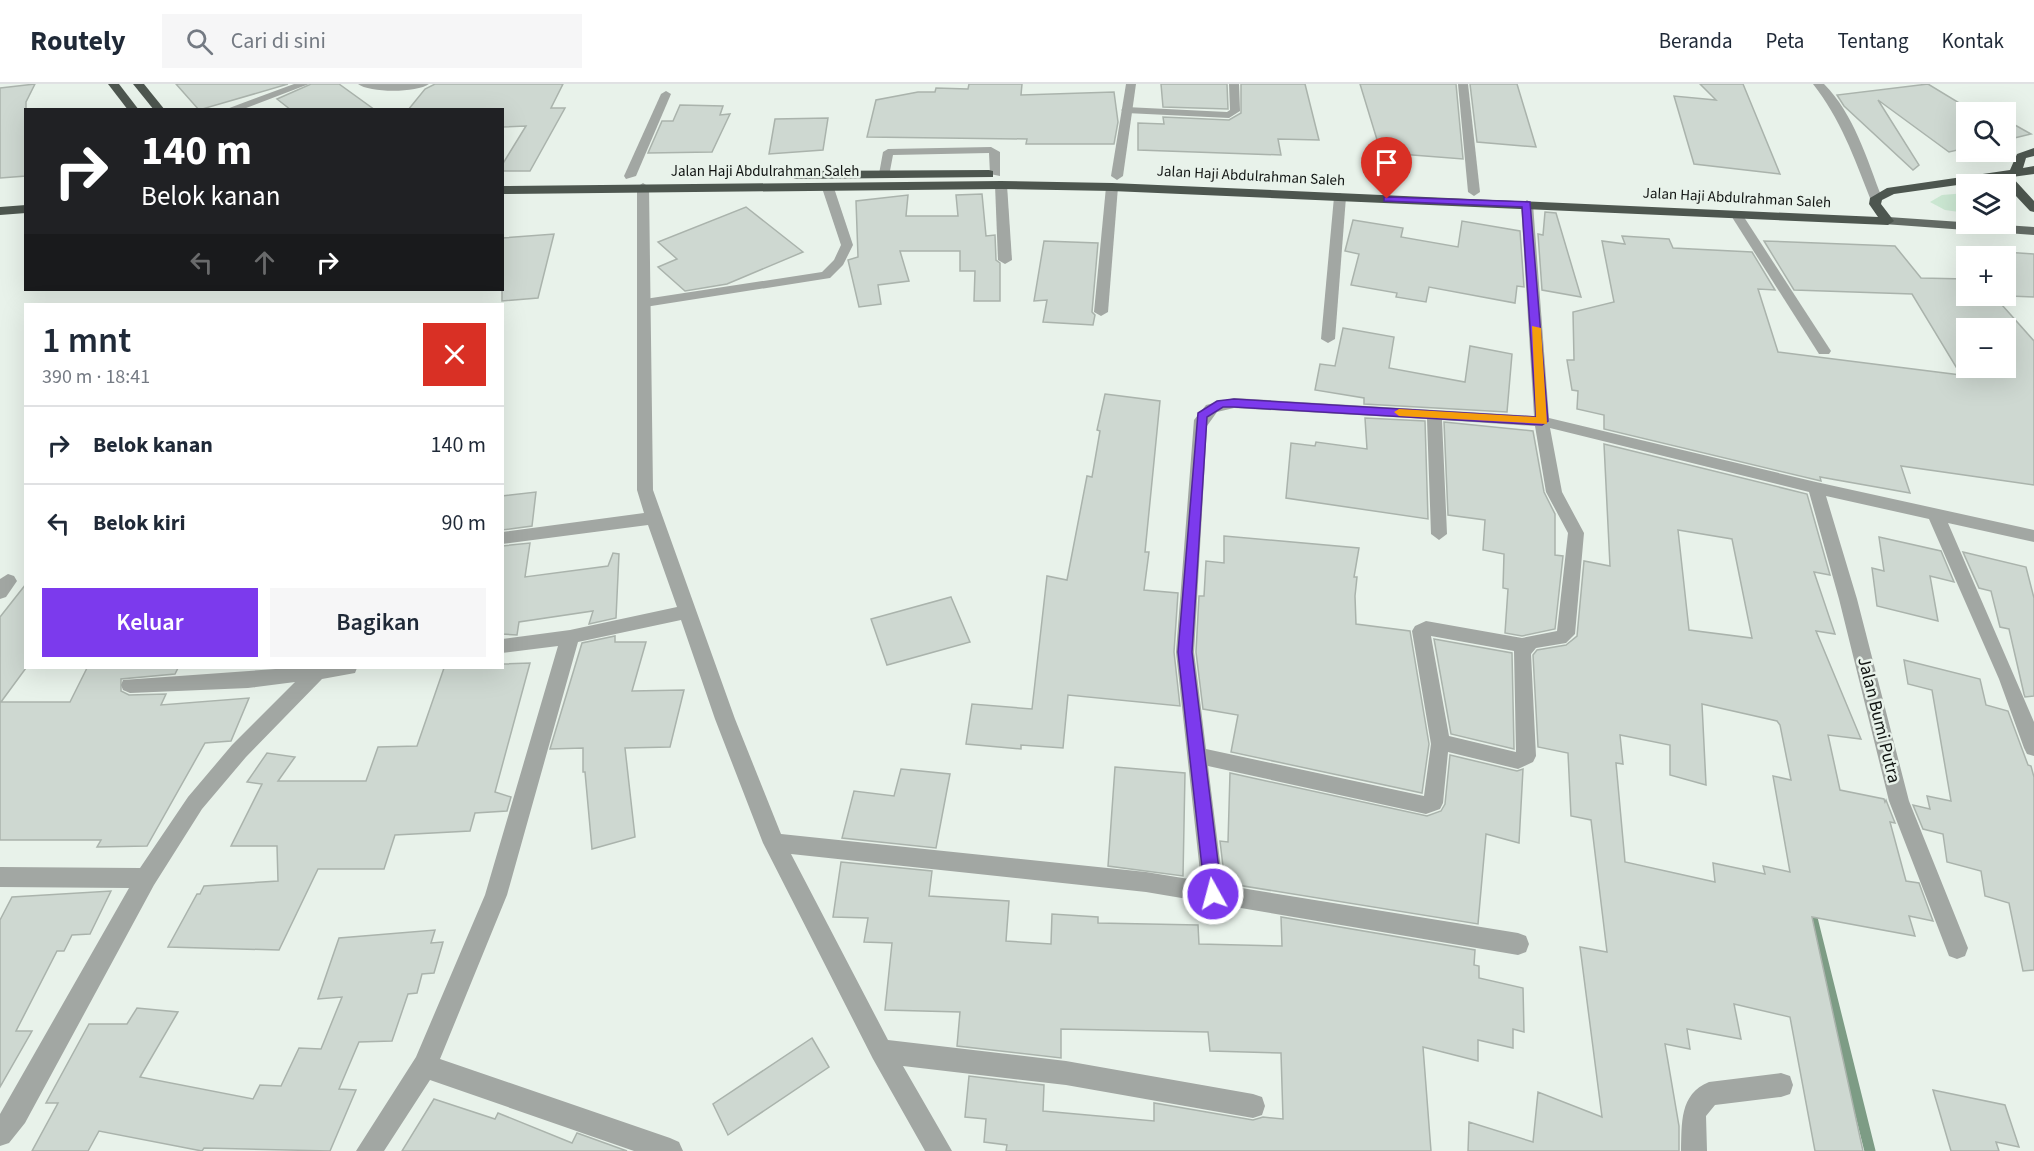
<!DOCTYPE html>
<html lang="id">
<head>
<meta charset="utf-8">
<style>
	:root { --surface:#fff; --page:#f6f6f7; --text:#1f2937; --muted:#747a83; --line:#e0e1e3; --accent:#7c3aed }
	body { margin:0; font-family:"Source Sans 3",sans-serif; background:var(--page); color:var(--text); height:100vh; display:flex; flex-direction:column; font-size:22px; white-space:nowrap }
	* { box-sizing:border-box; margin:0 }
	p { font-size:20px; color:var(--muted) }
	.icon { flex:none; width:33px; height:33px; fill:none; stroke:currentColor; stroke-width:2; stroke-linecap:round; stroke-linejoin:round }
	.map { position:relative; flex:1; overflow:hidden }
	.details { position:absolute; left:24px; top:219px; width:480px; height:366px; display:flex; flex-direction:column; background:var(--surface); border-radius:0px; box-shadow:0 6px 24px #0002 }
	.details>* { flex:none }
	.guide { position:absolute; left:24px; top:24px; width:480px; height:183px; border-radius:0px; box-shadow:0 6px 24px #0002; background:#202124; color:#fff; overflow:hidden }
	.controls { position:absolute; left:1956px; top:18px; display:grid; gap:12px }
	.controls a { display:grid; place-items:center; width:60px; height:60px; border-radius:0px; background:var(--surface); box-shadow:0 6px 24px #0002; font-size:30px }
	.pin { position:absolute; display:grid; place-items:center; width:51px; height:51px; color:#fff; margin:-62px -26px; border-radius:50% 50% 50% 0; rotate:-45deg; box-shadow:0 0 6px #0007 }
	.pin .icon { rotate:45deg }
	.me { position:absolute; width:66px; margin:-33px; rotate:353deg; stroke-linejoin:round; filter:drop-shadow(0 0 4px #0008) }
	.turn { display:flex; align-items:center; gap:21px; height:126px; padding:0 18px; font-size:27px }
	.turn .icon { width:78px; height:78px; stroke-width:2.5 }
	.turn b { display:block; font-size:42px; line-height:51px }
	.lanes { display:flex; align-items:center; height:57px; padding:0 18px; background:#0003; justify-content:center; gap:30px; direction:ltr }
	.lanes .off { opacity:.35 }
	.round { display:grid; place-items:center; flex:none; width:63px; height:63px; border-radius:0px; background:var(--page) }
	.headline { display:flex; align-items:center; justify-content:space-between; height:102px; padding:0 18px }
	h1 { font-size:36px; font-weight:600; line-height:45px }
	.button { display:flex; gap:12px; margin-top:auto; padding:12px 18px }
	.button a { flex:1; height:69px; border-radius:0px; background:var(--accent); color:#fff; font-size:24px; font-weight:600; line-height:69px; text-align:center }
	.button a+a { background:var(--page); color:var(--text) }
	ul { padding:0; list-style:none }
	li { display:flex; align-items:center; gap:18px; height:78px; padding:0 18px; border-top:2px solid var(--line) }
	li div { flex:1 }
	li b { display:block; font-size:22px }
	li em { font-style:normal }
	header { display:flex; align-items:center; gap:36px; box-sizing:border-box; height:84px; padding:0 30px; background:var(--surface); border-bottom:2px solid var(--line) }
	header strong { font-size:28px }
	nav { display:flex; gap:33px; margin-inline-start:auto; font-size:21px }
	.search { width:420px; height:54px; background:var(--page); display:flex; align-items:center; gap:15px; box-sizing:border-box; padding:0 21px; border-radius:0px; color:var(--muted); font-size:22px }
	.map>svg:first-child { display:block }
	.green { fill:#cbe7d2 }
	.lines { fill:none; stroke-linecap:round; stroke-linejoin:round }
	.stream { stroke:#7d9c85; stroke-width:11 }
	.building { fill:#ced8d1; stroke:#aab3ac; stroke-width:1.5; fill-rule:evenodd }
	.lane { fill:#a2a7a3; fill-rule:evenodd }
	.street { fill:#a2a7a3; fill-rule:evenodd }
	.primary { fill:#636b65; fill-rule:evenodd }
	.highway { fill:#4d564f; fill-rule:evenodd }
	.route { fill:#7c3aed; stroke:#51269a; stroke-width:1.5 }
	.slow { fill:#f59e0b }
	.labels { text-anchor:middle; dominant-baseline:central; stroke-width:5; stroke-linejoin:round; paint-order:stroke }
	.far-street-label { font-size:15px; fill:#101311; stroke:#e8f2ea }
	.street-label { font-size:18px; fill:#101311; stroke:#e8f2ea }
</style>
</head>
<body>
<header>
<strong>Routely</strong>
<div class="search"><svg class="icon" aria-label="search" viewBox="0 0 24 24"><circle cx="10" cy="10" r="6"/><path d="M15 15l6 6"/></svg>Cari di sini</div>
<nav><a>Beranda</a><a>Peta</a><a>Tentang</a><a>Kontak</a></nav>
</header>
<div class="map">
<svg width="2034" height="1067" viewBox="0 0 2034 1067">
	<rect width="100%" height="100%" fill="#e8f2ea"/>
	<polygon class="green" points="1966,109 1966,129 1945,126 1930,118 1942,111"/>
	<g class="lines">
		<polyline class="stream" points="1812,834 1870,1067"/>
	</g>
	<g class="building">
		<polygon points="35,0 26,18 26,92 0,94 0,4"/>
		<polygon points="176,0 288,0 199,26"/>
		<polygon points="311,0 339,0 375,26 291,26 277,15"/>
		<polygon points="435,0 563,0 551,24 565,24 530,87 502,87 502,81 526,42 502,43 502,26 408,26 425,5"/>
		<polygon points="969,0 1022,0 1021,11 1114,8 1118,38 1114,60 1026,60 1027,55 867,53 876,16 918,8 935,8 936,4 968,5"/>
		<polygon points="1161,0 1227,0 1228,25 1163,23"/>
		<polygon points="1241,0 1305,0 1319,56 1278,55 1281,71 1138,66 1138,39 1164,40 1163,33 1229,36 1241,29"/>
		<polygon points="1360,0 1456,0 1463,75 1387,69 1384,59 1378,59"/>
		<polygon points="1470,0 1517,0 1536,63 1477,58"/>
		<polygon points="1700,0 1743,0 1780,90 1694,80 1674,12 1716,16"/>
		<polygon points="1928,0 1974,28 1984,25 1991,28 1966,28 1966,64 1949,68 1878,16 1919,81 1913,86 1844,22 1837,11"/>
		<polygon points="680,21 723,22 720,31 730,30 712,68 648,69 662,37 673,37"/>
		<polygon points="828,34 823,66 769,70 775,35"/>
		<polygon points="2006,36 2031,50 2006,56"/>
		<polygon points="982,110 986,152 995,151 996,176 1000,179 1000,217 974,217 975,187 960,187 960,167 900,167 909,197 878,201 881,220 859,223 848,176 858,173 856,117 908,111 906,132 958,132 956,111"/>
		<polygon points="746,123 803,168 727,200 685,207 658,183 677,175 658,158"/>
		<polygon points="1545,128 1556,129 1581,213 1542,206 1538,150 1543,151"/>
		<polygon points="1353,136 1403,144 1401,153 1458,163 1462,137 1520,147 1524,203 1517,202 1515,219 1429,203 1426,218 1396,213 1397,209 1351,201 1359,170 1345,167"/>
		<polygon points="554,150 538,214 502,217 502,154"/>
		<path d="M1622,152L1669,155L1673,164L1752,168L1775,206L1758,205L1778,268L1961,291L1912,210L1794,206L1764,157L1895,162L1921,194L1966,195V212H1994L2034,257V401L1901,382L1910,409L1820,393L1821,397L1604,345V331L1577,325L1578,307L1572,306L1567,276H1574L1573,228L1614,218L1602,157L1625,160ZM1966,244H2006V284H1966Z"/>
		<polygon points="1044,157 1098,159 1092,228 1095,231 1093,241 1043,238 1047,216 1034,217"/>
		<polygon points="1975,166 2034,170 2034,213 2009,212 2006,207 2006,172 1980,172"/>
		<polygon points="1343,244 1394,253 1389,284 1465,298 1470,262 1512,270 1507,328 1364,320 1364,314 1315,306 1320,280 1335,282"/>
		<polygon points="1105,310 1160,317 1145,468 1149,468 1144,506 1178,509 1174,568 1180,622 1068,611 1063,664 1021,661 1021,665 966,660 972,620 1032,625 1047,492 1067,496 1087,392 1092,393 1100,347 1097,346"/>
		<polygon points="1365,334 1425,337 1428,435 1286,414 1291,359 1315,362 1316,358 1367,365"/>
		<polygon points="1444,338 1533,347 1544,408 1555,430 1555,471 1563,472 1555,545 1522,552 1505,549 1508,505 1503,504 1504,470 1483,466 1485,436 1448,431"/>
		<path d="M1604,360L1807,410L1830,491L1814,488L1835,550L1816,547L1861,655L1828,651L1840,706L1884,715L1885,718L1886,716L1895,739L1890,738L1906,797L1919,799L1933,837L1909,832L1915,852L1812,833L1863,1067H1815L1790,933L1734,920L1741,955L1687,945L1690,965L1665,960L1679,1042V1067H1468L1469,1038L1533,1058L1538,1008L1602,1033L1580,863L1607,868L1591,736L1571,732L1568,669L1538,663L1533,571L1537,566L1566,561L1577,552L1584,477L1610,482ZM1678,446L1732,455L1752,554L1689,546ZM1702,620L1777,637L1780,641L1791,696L1773,692L1790,788L1763,782L1765,790L1713,779L1715,798L1625,778L1616,679L1623,680L1620,651L1670,661V691L1706,701Z"/>
		<polygon points="536,408 532,442 502,446 502,412"/>
		<polygon points="1224,452 1359,464 1354,493 1357,493 1355,512 1356,540 1410,547 1429,660 1422,709 1231,668 1238,631 1203,625 1196,568 1199,512 1204,512 1206,477 1224,479"/>
		<polygon points="1879,453 1941,467 1954,498 1930,492 1938,537 1877,522 1872,484 1884,487"/>
		<polygon points="530,459 525,493 608,482 613,469 619,470 616,534 589,540 593,527 519,538 517,551 502,550 502,462"/>
		<polygon points="1963,468 2026,483 2034,514 2034,612 2025,613 2024,610 2009,545 2000,543 1991,507 1979,504"/>
		<polygon points="26,500 26,584 1,618 70,618 87,584 178,584 175,590 121,595 121,607 129,611 166,610 161,621 249,614 231,657 205,659 147,762 97,763 101,756 0,756 0,533"/>
		<polygon points="951,513 970,558 887,581 871,535"/>
		<polygon points="615,552 615,558 646,558 632,607 684,606 670,663 625,664 635,753 592,765 585,688 583,688 583,664 550,665 582,559"/>
		<polygon points="1434,555 1512,569 1514,665 1451,650"/>
		<polygon points="1904,576 1980,595 1986,621 2008,627 2028,681 2031,682 2034,693 2034,886 2023,887 2009,819 1985,812 1981,787 1947,778 1943,750 1923,745 1913,721 1930,725 1927,712 1951,717 1932,606 1908,600"/>
		<polygon points="530,579 495,708 511,713 507,727 475,729 470,747 395,751 384,785 318,785 279,866 168,863 197,810 200,810 204,802 278,797 277,762 231,762 262,700 247,698 267,669 295,673 278,697 366,697 378,663 417,662 444,584 502,584 502,580"/>
		<polygon points="1450,671 1517,687 1523,685 1519,759 1486,750 1478,840 1225,799 1220,757 1228,758 1230,689 1427,732 1441,727 1445,720"/>
		<polygon points="1115,683 1185,689 1183,792 1108,782"/>
		<polygon points="901,685 950,690 936,764 842,754 854,707 894,712"/>
		<polygon points="841,778 932,787 929,812 1009,817 1006,857 1051,860 1052,830 1098,833 1098,839 1198,841 1199,860 1282,862 1281,833 1475,866 1474,881 1479,882 1479,894 1523,904 1524,948 1513,945 1513,964 1478,956 1478,977 1423,963 1431,1067 1006,1067 1007,1061 984,1058 986,1035 965,1033 969,992 1044,1001 1043,1027 1154,1037 1154,1019 1253,1036 1263,1033 1283,1035 1281,969 1210,967 1208,948 1061,945 1061,974 957,962 960,928 885,926 892,859 864,858 868,834 833,833"/>
		<polygon points="111,807 90,850 72,851 64,867 57,867 16,947 32,947 0,1003 0,836 12,813"/>
		<polygon points="435,846 431,859 443,858 434,889 422,890 417,909 408,910 392,957 359,958 339,1005 356,1006 330,1067 204,1064 202,1067 99,1047 88,1067 32,1067 58,1019 46,1019 89,940 127,940 137,924 178,928 140,993 253,1015 260,1001 281,1002 299,964 321,965 342,913 318,915 339,854"/>
		<polygon points="812,954 829,983 728,1051 713,1020"/>
		<polygon points="1933,1006 2005,1021 2019,1063 1996,1058 1999,1067 1951,1067"/>
		<polygon points="434,1015 495,1035 498,1029 572,1059 577,1049 627,1067 402,1067"/>
	</g>
	<g class="lines">
		<g class="lane">
			<polygon points="1229,0 1239,0 1240,27 1229,34 1126,29 1121,26 1126,23 1227,28 1230,26"/>
			<polygon points="991,63 1000,68 1000,92 990,90 989,69 893,71 889,92 879,90 883,68 888,65"/>
			<polygon points="828,101 834,104 853,161 843,181 830,194 645,223 639,219 645,215 822,188 834,176 841,161 822,104"/>
			<polygon points="1732,128 1742,130 1831,267 1829,270 1819,270 1730,130"/>
		</g>
		<g class="street">
			<polygon points="294,0 309,0 241,26 224,26"/>
			<path d="M358,0H429C417,9 369,9 358,0Z"/>
			<polygon points="1126,0 1136,0 1123,92 1117,96 1111,92"/>
			<polygon points="1458,0 1468,0 1480,108 1474,112 1468,108"/>
			<path d="M1813,0H1824C1854,30 1867,75 1882,114L1880,117L1876,118L1870,114C1854,73 1840,34 1813,0Z"/>
			<polygon points="666,7 671,10 636,92 626,95 624,92 661,10"/>
			<polygon points="1001,97 1007,101 1012,176 1005,180 998,176 995,101"/>
			<path d="M643,99L649,103L653,406L735,635L781,750L1146,788L1201,797L1176,568L1194,336L1206,321L1234,314L1534,332L1521,120L1527,116L1533,120L1549,334L1816,398L2034,446V458L1948,439L2034,638V672L2027,670L2024,664L1999,595L1929,435L1826,412L1857,515L1909,717L1968,864L1965,872L1957,875L1949,872L1889,717L1839,515L1809,408L1550,344L1562,408L1584,449L1575,550L1566,559L1536,564L1531,570L1536,672L1533,678L1518,685L1448,668L1443,719L1440,725L1426,730L1208,682L1223,801L1518,849L1526,852L1529,860L1526,868L1518,871L1146,808L791,770L888,956L1066,977L1253,1010L1262,1013L1265,1022L1262,1031L1253,1034L1066,1001L903,982L952,1067H925L873,975L763,759L715,635L681,536L578,558L507,811L440,975L670,1054L679,1058L683,1067H634L430,996L384,1067H356L416,973L485,811L558,562L502,569V555L570,546L677,523L648,441L502,460V448L644,429L637,406V103ZM1234,324L1427,335L1431,450L1439,456L1447,450L1442,336L1535,342L1546,408L1568,449L1557,547L1522,554L1426,537L1415,542L1412,547L1431,660L1424,712L1206,665L1194,568L1207,342L1217,328ZM1431,552L1514,567L1516,668L1449,652Z"/>
			<polygon points="1112,99 1118,103 1108,228 1101,232 1094,228 1106,103"/>
			<polygon points="1340,109 1346,113 1335,255 1328,259 1321,255 1334,113"/>
			<polygon points="8,490 14,492 17,497 6,513 0,515 0,495"/>
			<polygon points="290,584 357,584 355,589 322,595 246,673 202,725 154,801 25,1039 9,1059 0,1062 0,1030 129,804 0,803 0,783 140,784 188,713 232,661 295,598 248,604 130,609 123,606 121,601 123,596"/>
			<path d="M1781,989L1790,992L1793,1001L1790,1010L1781,1013L1715,1021L1706,1032L1707,1067H1681C1682,1040 1679,1010 1709,998Z"/>
		</g>
		<polygon class="primary" points="1888,133 2034,143 2034,151 1884,140 1882,137"/>
		<g class="highway">
			<polygon points="108,0 119,0 139,26 128,26"/>
			<polygon points="133,0 144,0 165,26 154,26"/>
			<polygon points="2034,64 2034,72 2026,74 2023,84 2034,82 2034,90 2012,93 2034,117 2034,128 2030,127 2000,95 1894,110 1882,116 1881,120 1894,137 1888,141 1112,107 1001,105 502,110 502,102 1001,97 1112,99 1878,133 1869,120 1870,114 1887,104 2010,86 2017,70"/>
			<polygon points="989,86 993,87 993,93 795,95 789,91 795,87"/>
			<polygon points="26,121 26,129 0,131 0,123"/>
		</g>
	</g>
	<polygon class="route" points="1387,113 1530,118 1548,337 1542,341 1234,323 1223,323 1207,333 1192,568 1222,810 1219,815 1213,817 1208,815 1205,810 1178,568 1198,329 1217,317 1234,315 1536,333 1522,123 1384,117 1384,113"/>
	<polygon class="slow" points="1532,242 1541,244 1547,340 1399,332 1394,328 1399,325 1536,333"/>
	<g class="labels">
		<g class="far-street-label">
			<text x="765" y="87">Jalan Haji Abdulrahman Saleh</text>
			<text transform="translate(1251 92) rotate(3)">Jalan Haji Abdulrahman Saleh</text>
			<text transform="translate(1737 114) rotate(3)">Jalan Haji Abdulrahman Saleh</text>
		</g>
		<g class="street-label">
			<text transform="translate(1879 636) rotate(76)">Jalan Bumi Putra</text>
		</g>
	</g>
</svg>
<div class="controls">
<a><svg class="icon" aria-label="search" viewBox="0 0 24 24"><circle cx="10" cy="10" r="6"/><path d="M15 15l6 6"/></svg></a>
<a><svg class="icon" aria-label="layers" viewBox="0 0 24 24"><path d="M12 4l9 5-9 5-9-5zM3 14l9 5 9-5"/></svg></a>
<a>+</a>
<a>−</a>
</div>
<div class="pin" style="left:1387px;top:115px;background:#d93025"><svg class="icon" aria-label="arrive" viewBox="0 0 24 24"><path d="M6 21V4h12l-3 4 3 4H6"/></svg></div>
<svg class="me" style="left:1213px;top:810px" viewBox="-20 -20 40 40"><circle r="17" fill="#7c3aed" stroke="#fff" stroke-width="3"/><path d="M0-11L8 9 0 5-8 9z" fill="#fff"/></svg>
<div class="guide">
<div class="turn"><svg class="icon" aria-label="right" viewBox="0 0 24 24"><path d="M7 20v-9h11M14 6l5 5-5 5"/></svg><div><b>140 m</b>Belok kanan</div></div>
<div class="lanes"><svg class="icon off" aria-label="left" viewBox="0 0 24 24"><path d="M17 20v-9H6M10 6l-5 5 5 5"/></svg><svg class="icon off" aria-label="ahead" viewBox="0 0 24 24"><path d="M12 20V5M6 11l6-6 6 6"/></svg><svg class="icon" aria-label="right" viewBox="0 0 24 24"><path d="M7 20v-9h11M14 6l5 5-5 5"/></svg></div>
</div>
<section class="details">
<div class="headline"><div><h1>1 mnt</h1><p>390 m · 18:41</p></div><a class="round" style="background:#d93025;color:#fff"><svg class="icon" aria-label="close" viewBox="0 0 24 24"><path d="M6 6l12 12M18 6L6 18"/></svg></a></div>
<ul>
<li><svg class="icon" aria-label="right" viewBox="0 0 24 24"><path d="M7 20v-9h11M14 6l5 5-5 5"/></svg><div><b>Belok kanan</b></div><em>140 m</em></li>
<li><svg class="icon" aria-label="left" viewBox="0 0 24 24"><path d="M17 20v-9H6M10 6l-5 5 5 5"/></svg><div><b>Belok kiri</b></div><em>90 m</em></li>
</ul>
<div class="button"><a>Keluar</a><a>Bagikan</a></div>
</section>
</div>
</body>
</html>
